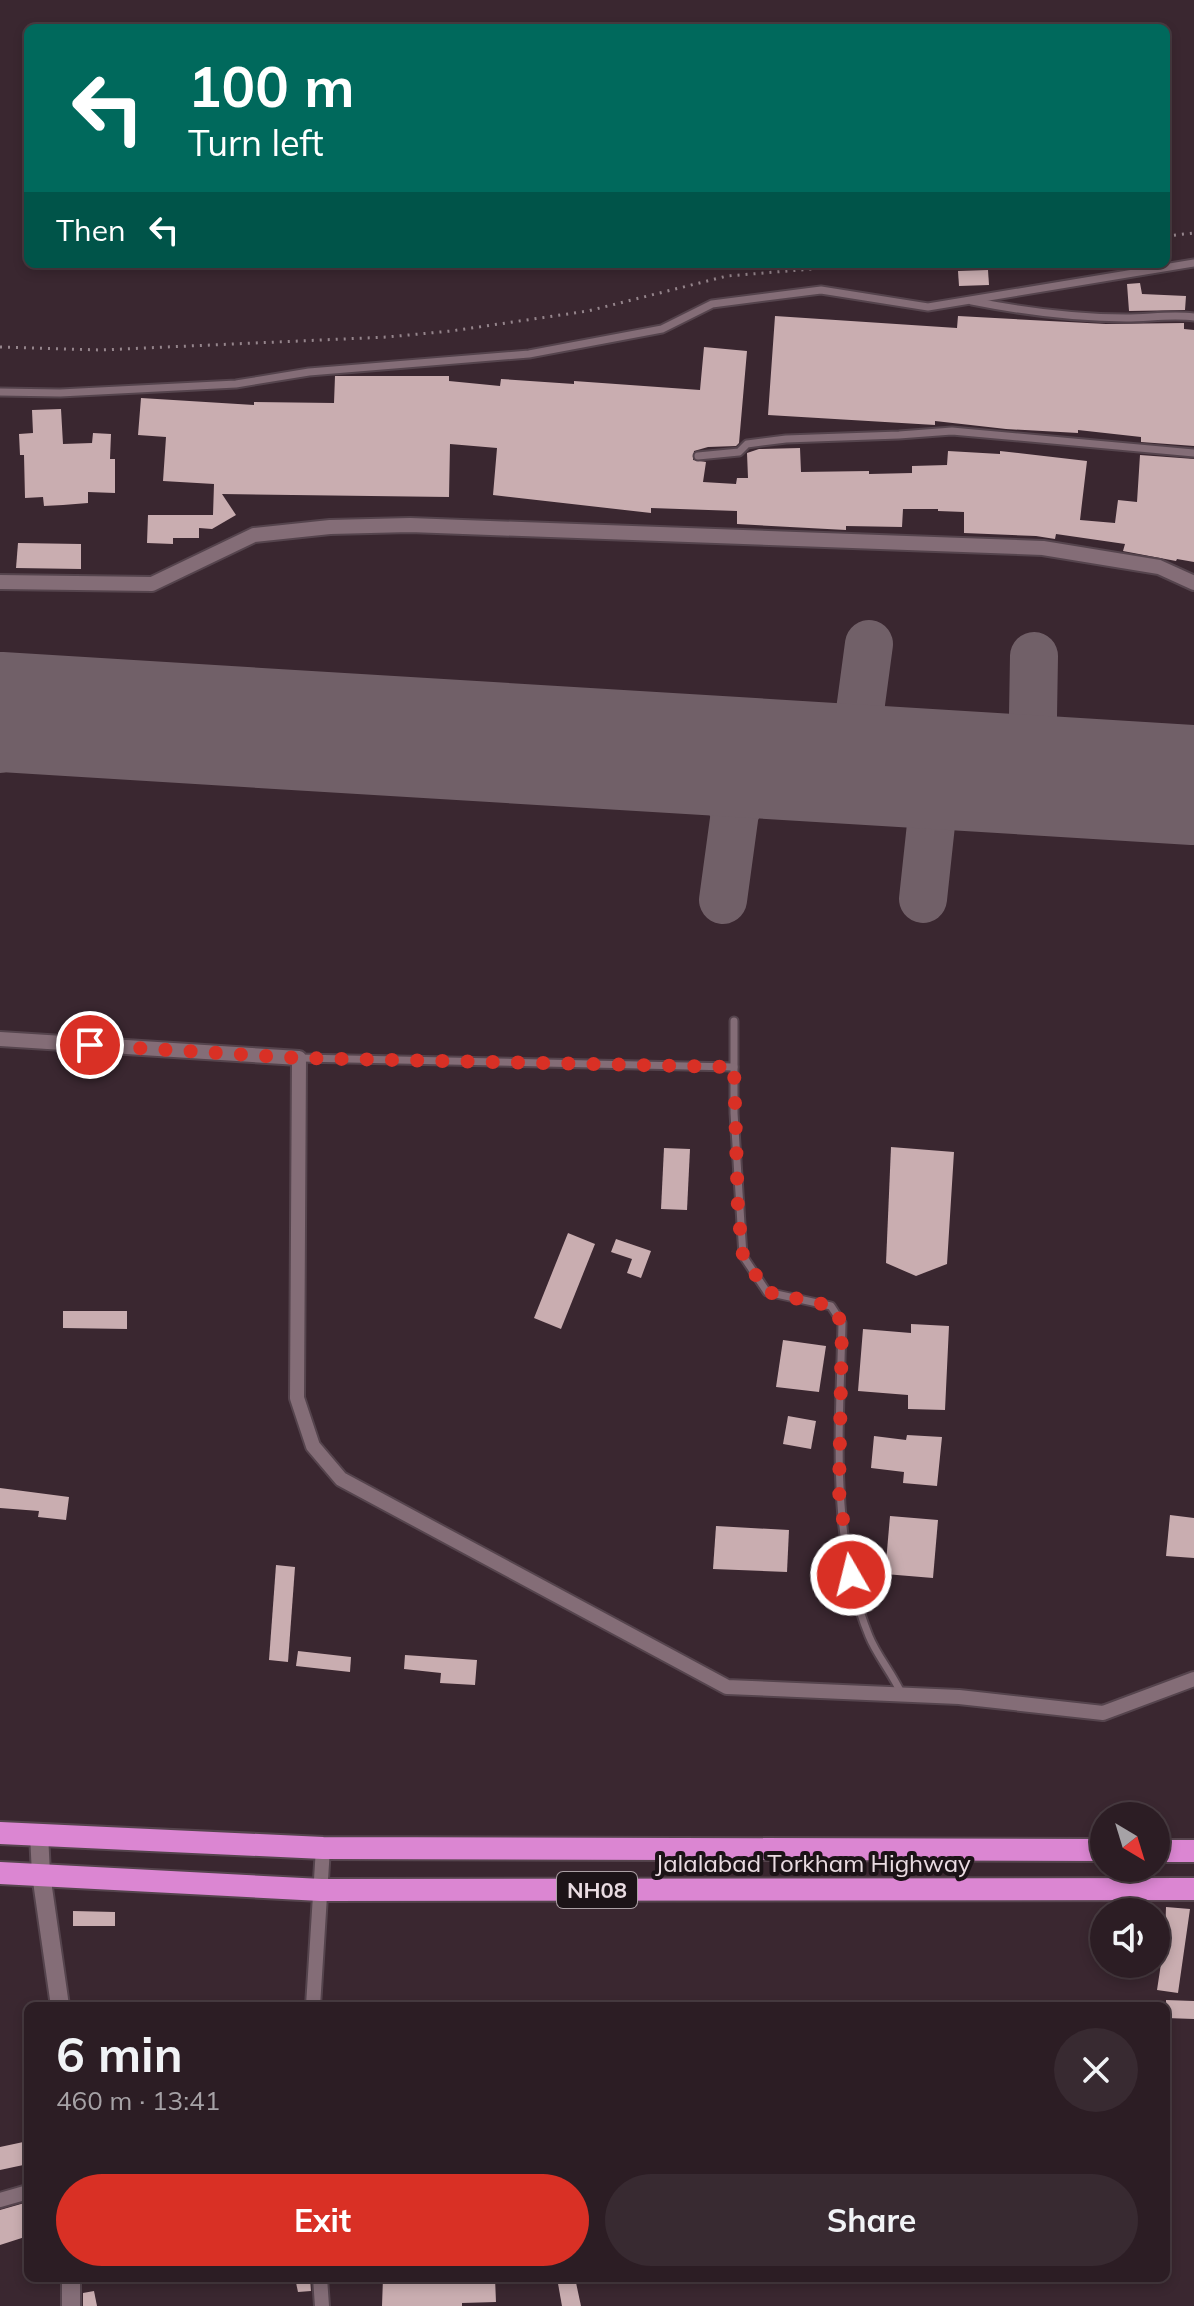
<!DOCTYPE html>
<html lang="en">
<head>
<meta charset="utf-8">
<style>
	:root { --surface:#2c1d24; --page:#382a31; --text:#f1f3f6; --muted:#a6a2a6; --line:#483b41; --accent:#d93025 }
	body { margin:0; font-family:Mulish,sans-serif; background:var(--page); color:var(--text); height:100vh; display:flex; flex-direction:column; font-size:30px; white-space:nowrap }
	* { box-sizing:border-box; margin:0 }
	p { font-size:26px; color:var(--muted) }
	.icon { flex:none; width:44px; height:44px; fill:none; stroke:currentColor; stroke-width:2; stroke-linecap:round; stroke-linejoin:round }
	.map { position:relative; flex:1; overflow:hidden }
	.details { position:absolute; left:24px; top:2002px; width:1146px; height:280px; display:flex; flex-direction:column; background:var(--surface); border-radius:12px; box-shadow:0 4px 12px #0003,0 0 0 2px var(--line) }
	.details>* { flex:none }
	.hud { position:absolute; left:24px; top:24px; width:1146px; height:244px; border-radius:12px; box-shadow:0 4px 12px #0003,0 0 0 2px var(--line); background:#00695c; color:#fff; overflow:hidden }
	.needle { width:52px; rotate:142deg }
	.controls { position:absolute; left:1090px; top:1802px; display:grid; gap:16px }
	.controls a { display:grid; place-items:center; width:80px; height:80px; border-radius:50%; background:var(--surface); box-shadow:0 4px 12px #0003,0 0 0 2px var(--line); font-size:40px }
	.pin { position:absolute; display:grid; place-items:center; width:68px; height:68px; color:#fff; margin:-34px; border:4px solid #fff; border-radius:50%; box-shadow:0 2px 8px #0007 }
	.me { position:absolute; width:88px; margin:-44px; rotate:352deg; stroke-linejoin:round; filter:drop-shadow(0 0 6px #0008) }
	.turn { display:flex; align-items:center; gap:28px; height:168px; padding:0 32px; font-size:36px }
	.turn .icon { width:104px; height:104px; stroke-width:2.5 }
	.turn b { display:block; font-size:56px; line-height:68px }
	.then { display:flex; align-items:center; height:76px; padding:0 32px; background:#0003; gap:16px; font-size:30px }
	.round { display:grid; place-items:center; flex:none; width:84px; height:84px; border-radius:42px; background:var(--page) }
	.head { display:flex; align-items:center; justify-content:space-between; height:136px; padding:0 32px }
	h1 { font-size:48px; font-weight:700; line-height:60px }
	.action { display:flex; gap:16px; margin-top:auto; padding:16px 32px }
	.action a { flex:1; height:92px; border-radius:48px; background:var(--accent); color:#fff; font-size:32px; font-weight:700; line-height:92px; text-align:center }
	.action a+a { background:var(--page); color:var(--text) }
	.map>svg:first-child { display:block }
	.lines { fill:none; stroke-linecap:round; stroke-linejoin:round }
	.taxiway { stroke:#716068; stroke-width:48 }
	.runway { stroke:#716068; stroke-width:120 }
	.building { fill:#c9adb0 }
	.service-casing { stroke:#55444d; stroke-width:11 }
	.minor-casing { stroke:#55444d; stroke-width:18 }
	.tertiary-casing { stroke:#55444d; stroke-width:22 }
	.trunk-casing { stroke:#55444d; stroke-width:26 }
	.path { stroke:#95858c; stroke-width:3; stroke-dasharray:2 6; stroke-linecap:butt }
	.service { stroke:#846d77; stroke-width:7 }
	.minor { stroke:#846d77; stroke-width:14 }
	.tertiary { stroke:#846d77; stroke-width:18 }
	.trunk { stroke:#db86d2; stroke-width:22 }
	.route { stroke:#d93025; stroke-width:14; stroke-dasharray:0 25.2 }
	.labels { text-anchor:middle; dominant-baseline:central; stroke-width:8; stroke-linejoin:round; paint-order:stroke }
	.shield { fill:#1c1317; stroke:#aca0a5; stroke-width:2 }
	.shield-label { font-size:22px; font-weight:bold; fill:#eadce2 }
	.street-label { font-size:24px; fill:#eadce2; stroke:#1c1317 }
</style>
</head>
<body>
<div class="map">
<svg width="1194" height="2306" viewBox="0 0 1194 2306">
	<rect width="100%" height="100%" fill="#3a2730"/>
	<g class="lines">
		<g class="taxiway">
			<path d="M0,749C14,719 44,719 73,716"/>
			<path d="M641,752C693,762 710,761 735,812"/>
			<polyline points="853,763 869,644"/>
			<polyline points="1032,775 1034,656"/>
			<polyline points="923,899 937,769"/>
			<polyline points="723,900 735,812 747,791 783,770 826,762"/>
		</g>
		<polyline class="runway" points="0,712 1194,785"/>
	</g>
	<g class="building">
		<polygon points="988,270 989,285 959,286 958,271"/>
		<polygon points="1140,283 1142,294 1186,296 1185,310 1129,311 1127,284"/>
		<polygon points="775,316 957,328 958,316 1106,324 1184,323 1184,329 1194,330 1194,446 1141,442 1141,437 1078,430 1078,433 1006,429 935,421 935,425 768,415"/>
		<polygon points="704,347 747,351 739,443 736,446 708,447 694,451 693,460 706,462 703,482 736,484 737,478 748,478 747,453 759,449 800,448 801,472 869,471 869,474 912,473 912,466 947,465 948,451 1000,454 1000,451 1087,461 1080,520 1115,523 1118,500 1137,502 1140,455 1194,459 1194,562 1177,559 1176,561 1123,551 1125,544 1056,534 1055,539 1036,536 964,533 964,512 938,511 938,509 903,509 902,527 846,526 846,530 737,524 737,511 651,508 651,513 493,495 497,448 450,444 449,497 222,494 236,515 212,529 199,528 199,538 173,538 173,544 147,543 148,515 213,515 214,484 163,481 166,437 138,435 141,398 254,405 254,402 334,403 335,376 449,376 449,381 500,386 501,379 574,384 574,381 700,390"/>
		<polygon points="61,409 63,444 92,443 93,433 111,434 110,459 115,459 115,493 88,492 88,503 63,505 44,506 43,497 25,498 24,455 20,455 19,434 33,433 32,410"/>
		<polygon points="18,543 81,544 81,569 16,568"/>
		<polygon points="891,1147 954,1152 947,1264 916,1276 886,1263"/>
		<polygon points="664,1148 690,1149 687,1210 661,1209"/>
		<polygon points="568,1233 595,1244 561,1329 534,1318"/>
		<polygon points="616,1239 651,1251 641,1278 627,1273 632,1259 611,1252"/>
		<polygon points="63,1311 127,1311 127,1329 63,1328"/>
		<polygon points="911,1324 949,1326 945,1410 908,1409 908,1395 858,1391 863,1329 911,1333"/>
		<polygon points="783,1340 826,1346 819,1392 776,1387"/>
		<polygon points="788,1416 816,1421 811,1449 783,1444"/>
		<polygon points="907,1435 942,1437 937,1486 903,1483 904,1472 871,1468 874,1436 906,1440"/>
		<polygon points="0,1488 69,1497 66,1520 38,1517 39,1511 0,1508"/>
		<polygon points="1170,1515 1194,1518 1194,1558 1166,1556"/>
		<polygon points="890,1516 938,1520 933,1578 885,1574"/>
		<polygon points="716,1526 789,1530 787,1572 713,1569"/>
		<polygon points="276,1565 295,1567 288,1662 269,1660"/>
		<polygon points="298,1651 351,1657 350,1672 296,1666"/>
		<polygon points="405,1655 477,1660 475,1685 440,1683 441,1673 404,1669"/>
		<polygon points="1166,1907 1190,1909 1178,1993 1157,1990 1165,1937"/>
		<polygon points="73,1911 115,1912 115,1926 73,1926"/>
		<polygon points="1166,2000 1194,2001 1194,2019 1166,2018"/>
		<polygon points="28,2141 28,2164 0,2170 0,2147"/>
		<polygon points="28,2202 28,2236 0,2245 0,2210"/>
		<polygon points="295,2278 310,2278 311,2291 298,2292"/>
		<polygon points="383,2278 495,2278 496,2302 462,2303 462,2306 382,2306"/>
		<polygon points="557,2278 575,2278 581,2306 562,2306"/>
		<polygon points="94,2291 97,2306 83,2306 83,2293"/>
	</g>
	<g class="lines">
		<defs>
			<g id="service">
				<path d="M972,301C1022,311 1075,318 1126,318C1149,318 1171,314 1194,317"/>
				<polyline points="0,392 60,393 236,384 309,372 529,354 662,329 712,304 821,290 928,307 1194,263"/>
				<polyline points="698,456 739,452 747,444 786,439 899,435 952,431 1194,453"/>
				<path d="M734,1021V1113L743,1256L767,1292L831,1306L842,1323C840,1426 829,1538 869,1636C877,1656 893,1674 902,1695"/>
				<polyline points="299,1058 734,1067"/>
			</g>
			<g id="minor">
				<polyline points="0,582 152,584 254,535 330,527 410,525 1043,548 1159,567 1194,583"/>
				<polyline points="0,1039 299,1058 297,1398 313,1446 341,1479 727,1687 959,1697 1103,1713 1194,1679"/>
				<polyline points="313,2006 323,1848"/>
				<polyline points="0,2200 28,2192"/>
				<polyline points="320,2278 322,2306"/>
			</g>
			<g id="tertiary">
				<polyline points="39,1834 41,1874 60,2006"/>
				<polyline points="71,2278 71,2306"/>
			</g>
			<g id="trunk">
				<polyline points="0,1833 323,1848 1104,1850"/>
				<polyline points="1156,1851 1194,1851"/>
				<polyline points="0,1873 321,1890 1194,1889"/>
			</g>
		</defs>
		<use href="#service" class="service-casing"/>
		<use href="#minor" class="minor-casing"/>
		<use href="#tertiary" class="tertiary-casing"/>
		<use href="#trunk" class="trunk-casing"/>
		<g class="path">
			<polyline points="1166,236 1194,233"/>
			<polyline points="0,347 101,350 387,337 451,331 588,311 727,276 873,264"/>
		</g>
		<use href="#service" class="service"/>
		<use href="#minor" class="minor"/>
		<use href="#tertiary" class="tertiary"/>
		<use href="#trunk" class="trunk"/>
	</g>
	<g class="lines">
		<polyline class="route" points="90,1045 299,1058 734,1067 738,1211 743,1256 767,1292 831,1306 842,1323 839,1492 851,1575"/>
	</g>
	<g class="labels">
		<rect class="shield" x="557" y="1872" width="80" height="36" rx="6"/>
		<g class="shield-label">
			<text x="597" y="1890">NH08</text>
		</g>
		<g class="street-label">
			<text x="813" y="1863">Jalalabad Torkham Highway</text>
		</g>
	</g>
</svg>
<div class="controls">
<a><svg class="needle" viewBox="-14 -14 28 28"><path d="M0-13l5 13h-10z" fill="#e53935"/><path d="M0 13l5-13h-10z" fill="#a6a2a6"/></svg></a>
<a><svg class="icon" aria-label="sound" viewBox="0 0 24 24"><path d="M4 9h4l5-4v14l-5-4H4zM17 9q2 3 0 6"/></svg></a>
</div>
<div class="pin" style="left:90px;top:1045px;background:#d93025"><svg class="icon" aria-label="arrive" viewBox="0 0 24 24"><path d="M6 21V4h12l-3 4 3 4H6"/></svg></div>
<svg class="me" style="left:851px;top:1575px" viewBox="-20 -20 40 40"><circle r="17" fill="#d93025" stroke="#fff" stroke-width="3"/><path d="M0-11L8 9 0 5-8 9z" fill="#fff"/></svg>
<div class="hud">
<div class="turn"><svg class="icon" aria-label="left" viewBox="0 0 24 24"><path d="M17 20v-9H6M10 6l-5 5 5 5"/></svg><div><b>100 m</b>Turn left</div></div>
<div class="then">Then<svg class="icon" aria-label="left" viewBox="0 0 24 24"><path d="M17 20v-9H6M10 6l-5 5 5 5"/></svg></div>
</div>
<section class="details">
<div class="head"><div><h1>6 min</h1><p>460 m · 13:41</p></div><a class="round"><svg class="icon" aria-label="close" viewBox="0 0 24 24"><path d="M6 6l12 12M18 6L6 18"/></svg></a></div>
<div class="action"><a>Exit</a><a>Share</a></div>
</section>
</div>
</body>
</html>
